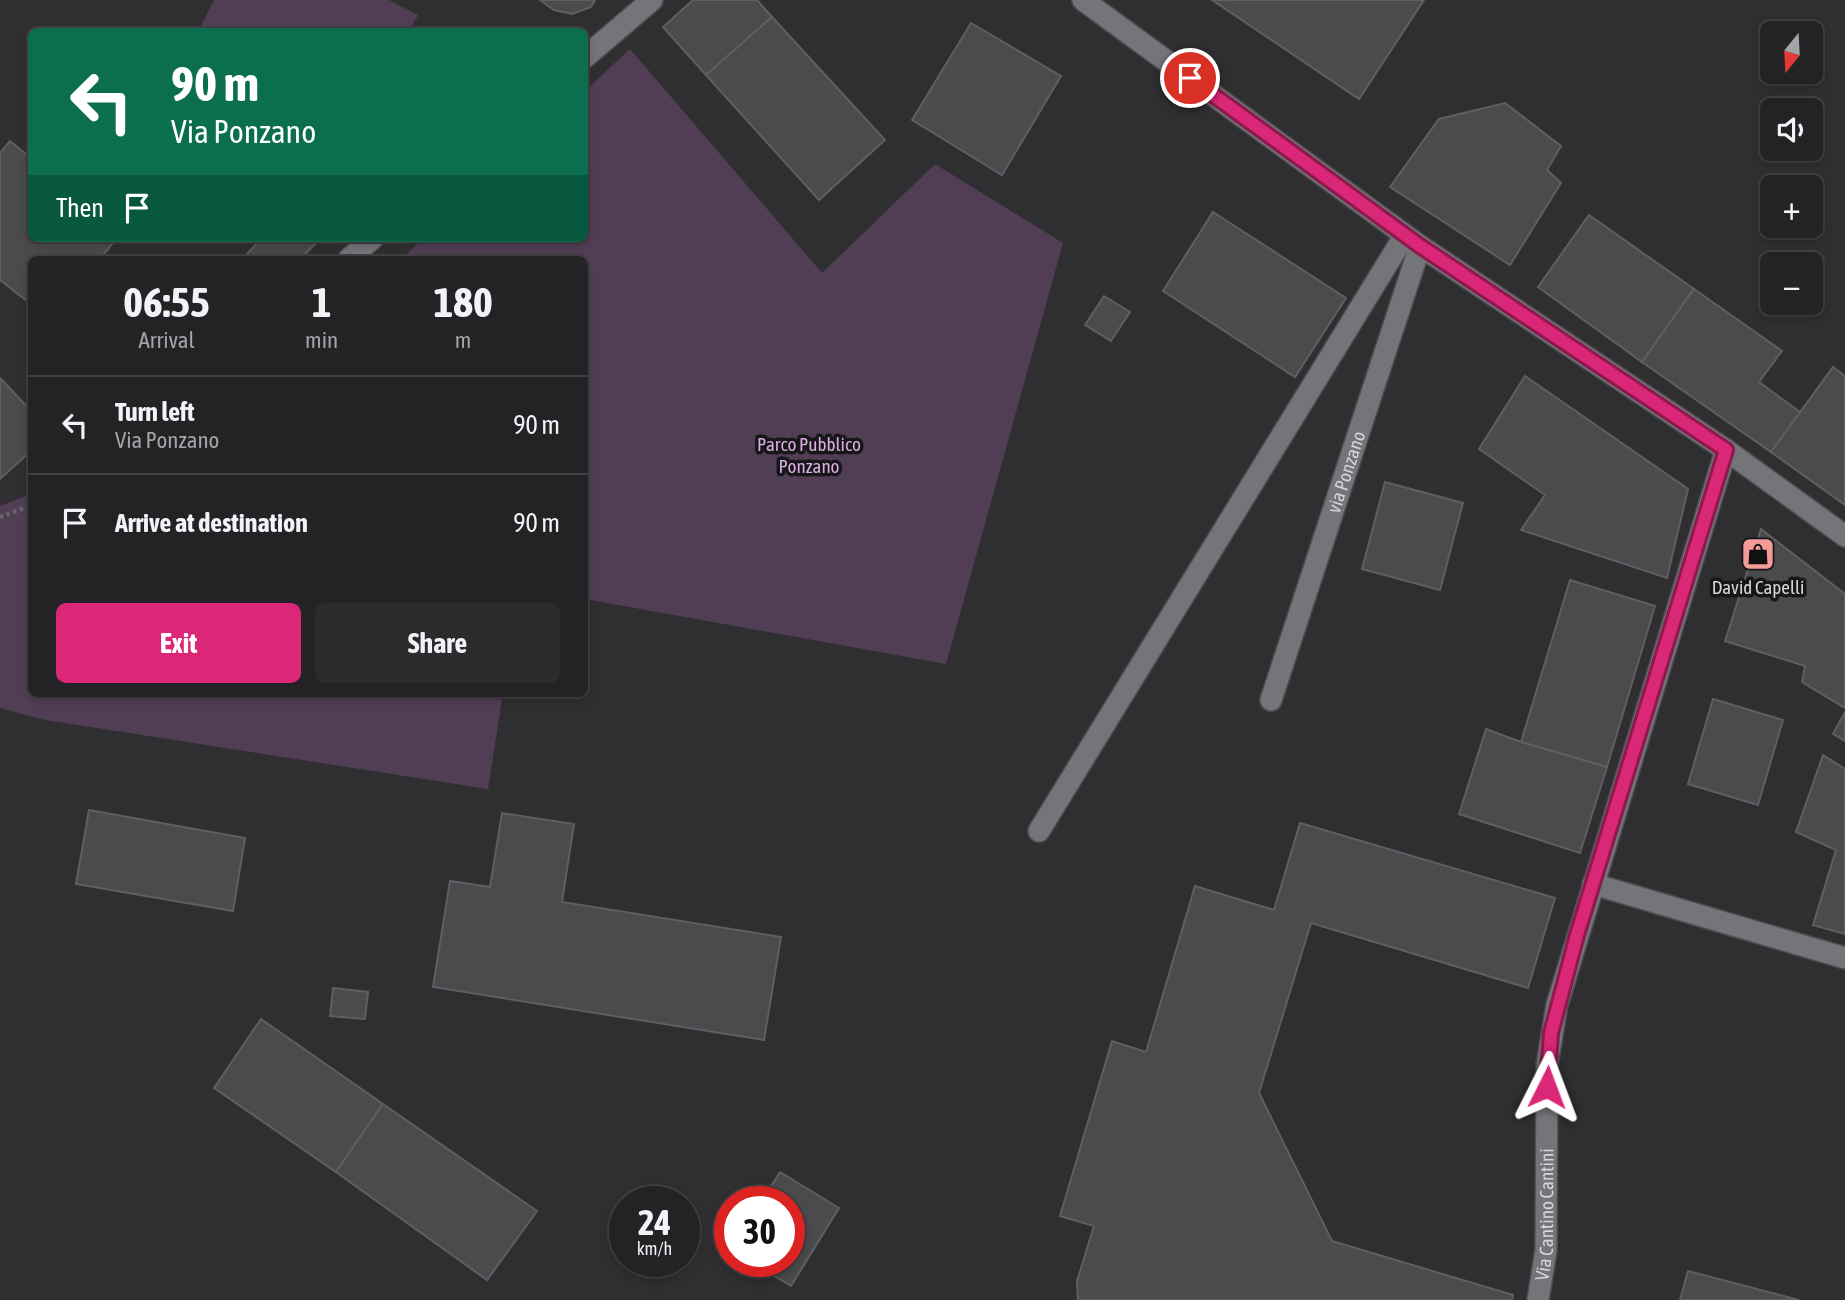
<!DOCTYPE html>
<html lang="en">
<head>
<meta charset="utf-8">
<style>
	:root { --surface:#232326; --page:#2b2b2e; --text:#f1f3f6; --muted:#a3a4a7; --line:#404043; --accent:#db2777 }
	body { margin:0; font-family:"Asap Condensed",sans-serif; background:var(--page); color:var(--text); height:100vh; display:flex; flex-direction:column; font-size:26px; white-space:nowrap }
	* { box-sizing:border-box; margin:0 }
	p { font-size:23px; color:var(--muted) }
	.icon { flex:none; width:38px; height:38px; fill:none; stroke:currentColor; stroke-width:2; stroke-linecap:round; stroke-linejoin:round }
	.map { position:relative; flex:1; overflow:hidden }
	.drawer { position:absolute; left:28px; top:256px; width:560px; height:441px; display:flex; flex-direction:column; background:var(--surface); border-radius:10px; box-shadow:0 4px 10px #0003,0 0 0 2px var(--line) }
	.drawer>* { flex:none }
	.hud { position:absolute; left:28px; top:28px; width:560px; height:214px; border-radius:10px; box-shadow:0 4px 10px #0003,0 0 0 2px var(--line); background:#0b6e4f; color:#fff; overflow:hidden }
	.needle { width:46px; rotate:198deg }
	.buttons { position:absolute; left:1760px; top:21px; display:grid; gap:14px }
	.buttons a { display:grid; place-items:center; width:63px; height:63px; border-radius:10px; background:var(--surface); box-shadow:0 4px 10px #0003,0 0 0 2px var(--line); font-size:35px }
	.speed { position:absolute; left:609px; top:1186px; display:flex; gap:14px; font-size:35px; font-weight:700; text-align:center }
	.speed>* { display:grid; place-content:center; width:91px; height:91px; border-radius:50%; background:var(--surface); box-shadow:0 4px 10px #0003,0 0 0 2px var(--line); line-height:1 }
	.speed small { font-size:18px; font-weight:400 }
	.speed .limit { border:10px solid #d22; background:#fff; color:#111 }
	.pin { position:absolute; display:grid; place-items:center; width:60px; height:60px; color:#fff; margin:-30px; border:4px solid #fff; border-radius:50%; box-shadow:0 2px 7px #0007 }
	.me { position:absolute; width:77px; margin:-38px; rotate:3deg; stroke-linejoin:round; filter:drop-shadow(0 0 5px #0008) }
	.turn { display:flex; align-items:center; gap:24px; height:147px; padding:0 28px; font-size:32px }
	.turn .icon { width:91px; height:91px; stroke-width:2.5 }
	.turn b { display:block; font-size:49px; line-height:60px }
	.then { display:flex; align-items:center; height:66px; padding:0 28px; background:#0003; gap:14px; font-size:26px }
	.eta { display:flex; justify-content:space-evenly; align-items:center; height:119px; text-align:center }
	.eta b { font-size:42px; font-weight:700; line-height:49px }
	.primary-button { display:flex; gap:14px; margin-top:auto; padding:14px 28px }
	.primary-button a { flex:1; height:80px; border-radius:10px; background:var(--accent); color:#fff; font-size:28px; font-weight:700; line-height:80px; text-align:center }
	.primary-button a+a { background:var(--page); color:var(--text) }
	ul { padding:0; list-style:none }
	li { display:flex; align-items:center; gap:21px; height:98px; padding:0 28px; border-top:2px solid var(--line) }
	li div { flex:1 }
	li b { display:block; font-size:26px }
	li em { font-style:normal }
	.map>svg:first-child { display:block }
	.green { fill:#513e55 }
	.building { fill:#4b4a4d; stroke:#5f5e62; stroke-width:2 }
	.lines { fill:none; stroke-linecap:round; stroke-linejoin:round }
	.minor-casing { stroke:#4c4c4f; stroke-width:24 }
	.path { stroke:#666669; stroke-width:4.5; stroke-dasharray:3.5 3.5; stroke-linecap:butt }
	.minor { stroke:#747578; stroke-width:21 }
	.route-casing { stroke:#8e194d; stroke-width:18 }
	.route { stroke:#db2777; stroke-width:12 }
	.labels { text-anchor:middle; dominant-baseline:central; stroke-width:7; stroke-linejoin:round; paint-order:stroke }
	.park-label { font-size:19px; fill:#dbaee3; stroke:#171719 }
	.street-label { font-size:19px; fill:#d6d6d8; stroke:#171719 }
	.poi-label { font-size:19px; fill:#d6d6d8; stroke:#171719 }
</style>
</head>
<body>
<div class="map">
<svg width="1845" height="1300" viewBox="0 0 1845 1300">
	<rect width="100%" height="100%" fill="#2f2f32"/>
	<g class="green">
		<polygon points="214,0 389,0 418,15 409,31 204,31 199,29"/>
		<polygon points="630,49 822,273 935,164 1063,243 946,664 585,599 584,259 401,259 424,238 584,238 585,91"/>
		<polygon points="31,494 32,693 503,693 488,789 45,720 0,708 0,506"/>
	</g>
	<g class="building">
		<polygon points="540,0 595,0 591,7 572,14 554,10"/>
		<polygon points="693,0 757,0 772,17 706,75 663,27"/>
		<polygon points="1212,0 1424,0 1359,99"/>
		<polygon points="772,17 885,140 819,200 706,75"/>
		<polygon points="971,23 1061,76 1002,175 912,120"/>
		<polygon points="1505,103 1561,146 1547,170 1561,183 1510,265 1390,187 1439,119"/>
		<polygon points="10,141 32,159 32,238 117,238 100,259 32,259 32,305 0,280 0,153"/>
		<polygon points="1213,212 1346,298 1295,377 1163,291"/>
		<polygon points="1589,215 1694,289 1642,362 1538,287"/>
		<polygon points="262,238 314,238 318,241 300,259 250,259 246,255"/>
		<polygon points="1694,289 1782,351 1759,382 1800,412 1771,452 1642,362"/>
		<polygon points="1104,296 1130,312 1111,341 1085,325"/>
		<polygon points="1833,367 1845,376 1845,505 1771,452"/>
		<polygon points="1525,376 1688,489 1667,578 1521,530 1545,495 1479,449"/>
		<polygon points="0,378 32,412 32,450 0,479"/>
		<polygon points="1385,482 1463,503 1440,590 1362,569"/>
		<polygon points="1761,529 1845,594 1845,708 1802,682 1805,666 1725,641"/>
		<polygon points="1570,580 1655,606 1607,767 1521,742"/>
		<polygon points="1713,699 1783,720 1758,805 1688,784"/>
		<polygon points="1845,712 1845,741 1833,734"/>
		<polygon points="1486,729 1521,742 1607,767 1580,853 1459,814"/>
		<polygon points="1823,755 1845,769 1845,934 1813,925 1836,850 1796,832"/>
		<polygon points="89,810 245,838 233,911 76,884"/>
		<polygon points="502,813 574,824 562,902 781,937 764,1040 433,987 450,881 490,887"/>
		<polygon points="1300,823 1555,898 1528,988 1311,923 1259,1093 1332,1241 1513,1295 1512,1300 1078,1300 1077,1281 1094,1226 1060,1216 1112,1041 1146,1052 1195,886 1274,910"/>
		<polygon points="333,988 368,992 365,1019 330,1016"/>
		<polygon points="261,1019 383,1104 336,1172 214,1088"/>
		<polygon points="383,1104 537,1211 487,1280 336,1172"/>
		<polygon points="780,1172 839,1208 791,1286 751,1262 789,1262 789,1202 761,1202"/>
		<polygon points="1688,1271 1799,1300 1680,1300"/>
	</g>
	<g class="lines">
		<defs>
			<g id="minor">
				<polyline points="1083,0 1420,246 1726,450 1845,536"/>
				<polyline points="584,58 652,0"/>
				<polyline points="349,259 373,238"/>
				<path id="s1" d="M1271,700L1420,246"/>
				<polyline points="1039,831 1405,235"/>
				<polyline points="1593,884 1845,958"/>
				<path id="s2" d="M1538,1300L1546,1250L1547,1065L1557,1005L1726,450"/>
			</g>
		</defs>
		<use href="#minor" class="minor-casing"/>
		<polyline class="path" points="0,517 32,505"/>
		<use href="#minor" class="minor"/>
	</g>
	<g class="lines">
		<defs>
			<polyline id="route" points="1190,78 1420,246 1726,450 1577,935 1551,1033 1547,1087"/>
		</defs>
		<use href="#route" class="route-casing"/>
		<use href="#route" class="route"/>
	</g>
	<defs>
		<symbol id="shop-square" viewBox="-11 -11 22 22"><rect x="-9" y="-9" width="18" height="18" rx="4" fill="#f59b97" stroke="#171719"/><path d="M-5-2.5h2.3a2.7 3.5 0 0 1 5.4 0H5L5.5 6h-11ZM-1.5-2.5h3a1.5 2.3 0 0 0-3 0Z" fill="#111"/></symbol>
	</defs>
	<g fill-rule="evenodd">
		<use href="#shop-square" x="1739" y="535" width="38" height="38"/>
	</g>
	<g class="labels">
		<g class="park-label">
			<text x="809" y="444">Parco Pubblico<tspan x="809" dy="22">Ponzano</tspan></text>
		</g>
		<g class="street-label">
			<text stroke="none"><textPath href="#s1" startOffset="240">via Ponzano</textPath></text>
			<text stroke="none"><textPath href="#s2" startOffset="86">Via Cantino Cantini</textPath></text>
		</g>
		<g class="poi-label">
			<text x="1758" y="587">David Capelli</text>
		</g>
	</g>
</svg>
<div class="buttons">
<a><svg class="needle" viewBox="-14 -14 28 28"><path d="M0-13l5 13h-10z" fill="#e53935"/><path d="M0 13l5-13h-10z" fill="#a3a4a7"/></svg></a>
<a><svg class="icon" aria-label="sound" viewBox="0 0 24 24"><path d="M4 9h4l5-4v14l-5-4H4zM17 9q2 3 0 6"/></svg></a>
<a>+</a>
<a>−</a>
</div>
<div class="speed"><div>24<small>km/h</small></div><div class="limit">30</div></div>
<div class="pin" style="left:1190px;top:78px;background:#d93025"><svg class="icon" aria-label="arrive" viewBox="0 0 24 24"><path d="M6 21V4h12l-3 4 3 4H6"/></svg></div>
<svg class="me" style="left:1547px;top:1087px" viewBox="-20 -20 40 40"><path d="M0-17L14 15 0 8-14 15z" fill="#db2777" stroke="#fff" stroke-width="4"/></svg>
<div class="hud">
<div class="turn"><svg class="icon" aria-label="left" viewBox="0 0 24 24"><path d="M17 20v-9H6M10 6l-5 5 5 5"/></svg><div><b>90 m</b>Via Ponzano</div></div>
<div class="then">Then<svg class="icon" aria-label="arrive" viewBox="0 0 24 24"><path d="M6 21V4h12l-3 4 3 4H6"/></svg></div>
</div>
<section class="drawer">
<div class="eta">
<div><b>06:55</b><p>Arrival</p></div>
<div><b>1</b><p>min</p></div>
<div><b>180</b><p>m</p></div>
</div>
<ul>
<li><svg class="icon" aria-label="left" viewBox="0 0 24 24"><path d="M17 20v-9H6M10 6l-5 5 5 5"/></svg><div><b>Turn left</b><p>Via Ponzano</p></div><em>90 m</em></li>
<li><svg class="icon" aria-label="arrive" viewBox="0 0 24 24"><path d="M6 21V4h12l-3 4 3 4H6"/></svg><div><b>Arrive at destination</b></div><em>90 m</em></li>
</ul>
<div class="primary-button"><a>Exit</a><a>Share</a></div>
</section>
</div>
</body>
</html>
